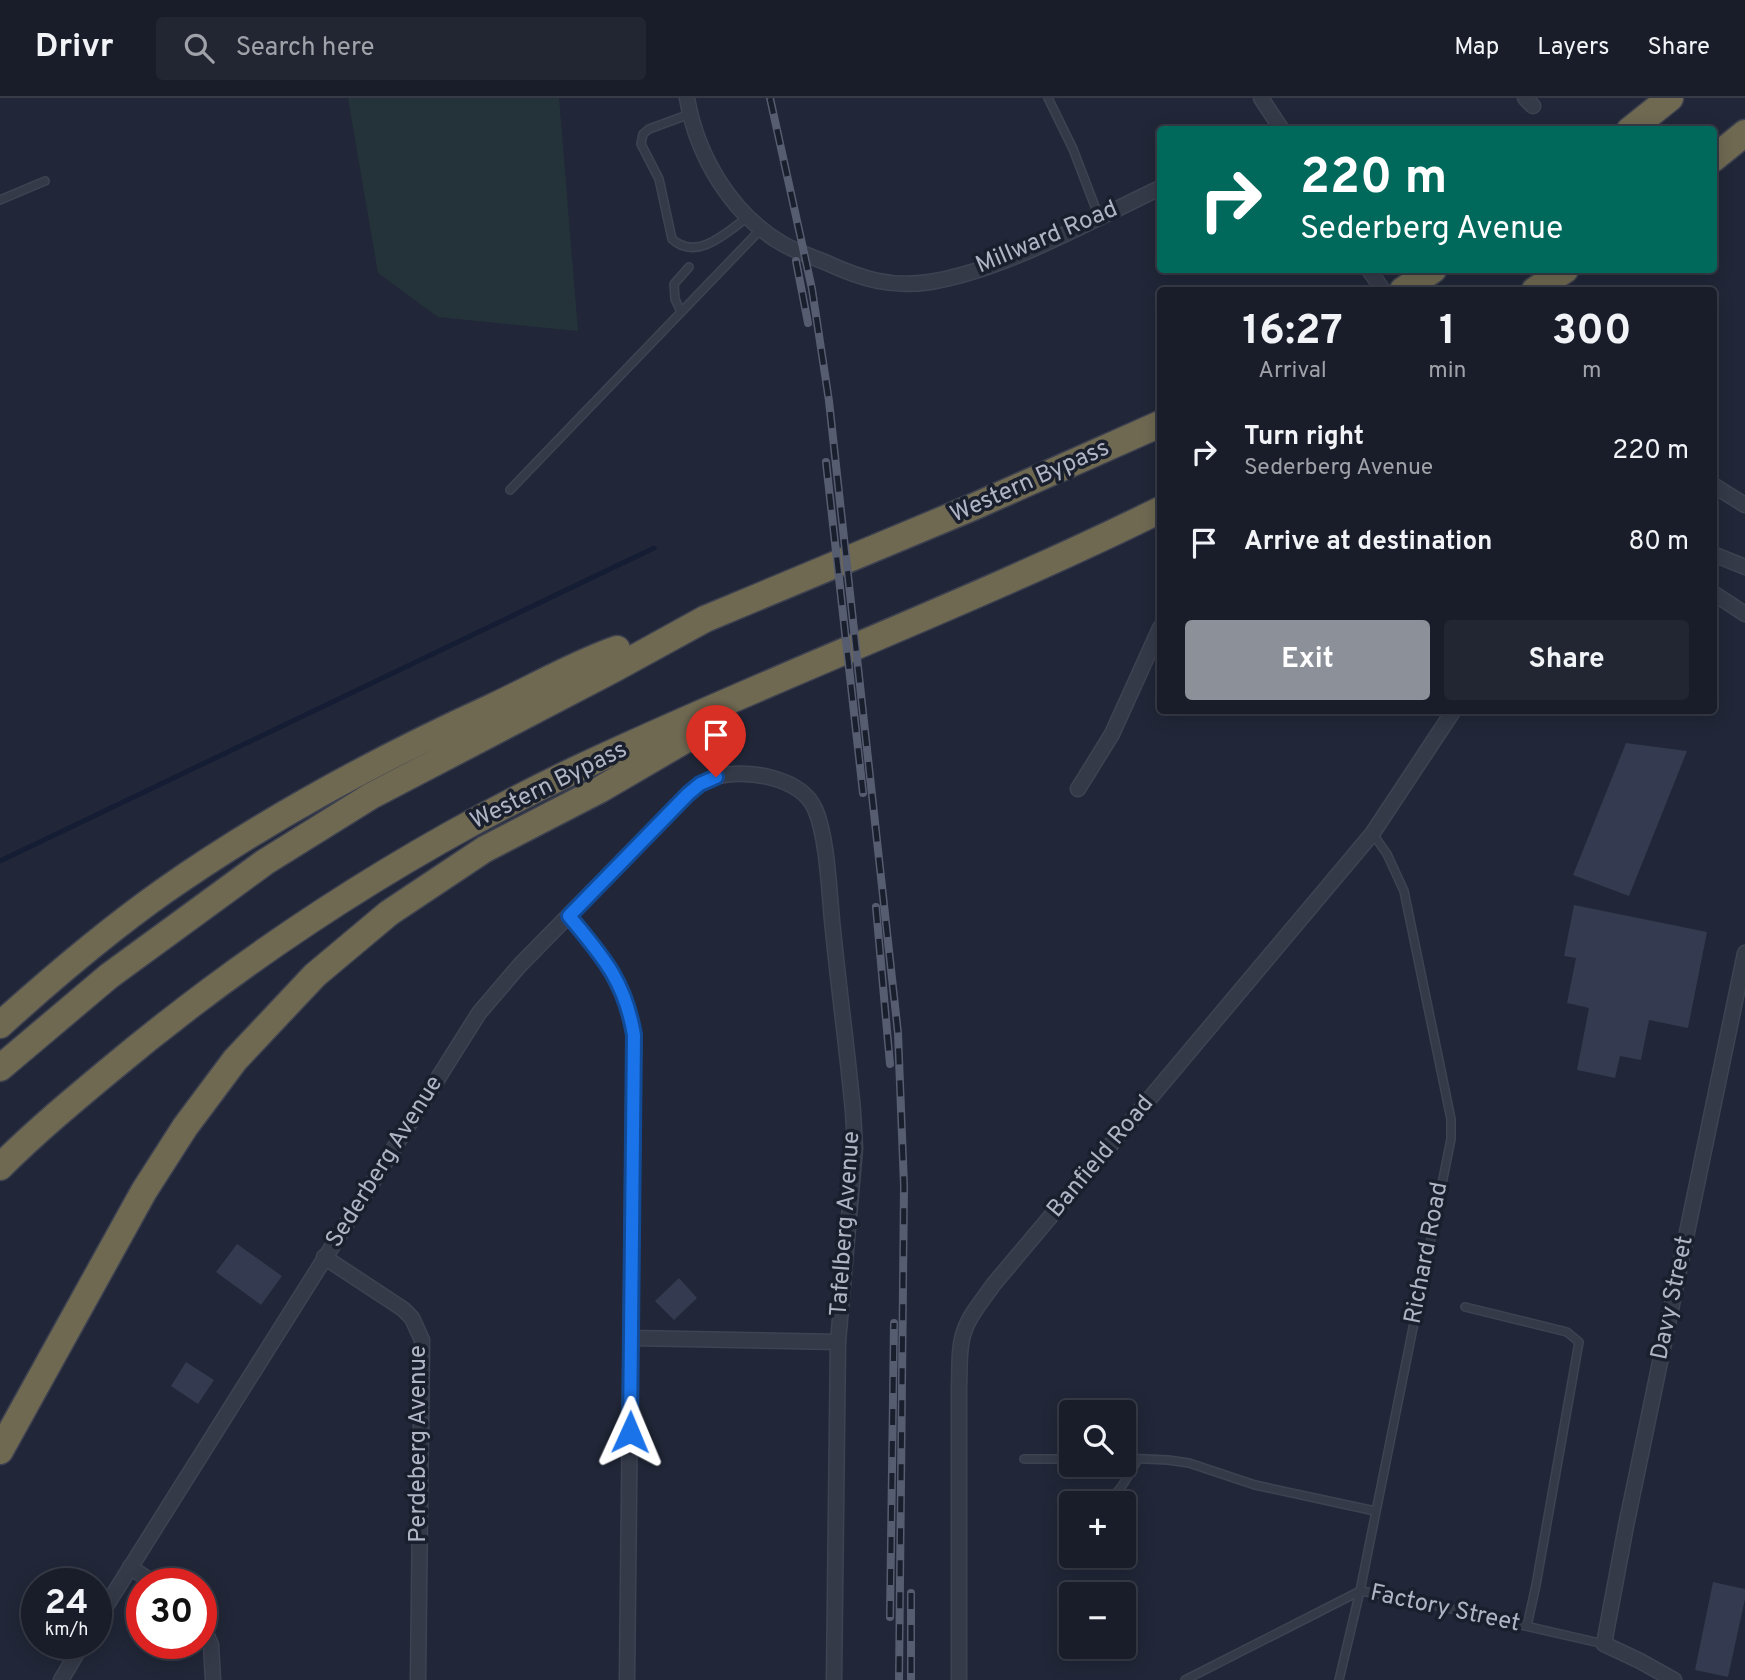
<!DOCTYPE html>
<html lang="en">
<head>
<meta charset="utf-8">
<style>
	:root { --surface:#191d2a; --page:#222632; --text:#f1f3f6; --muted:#9fa2a8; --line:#373b47; --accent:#8c9099 }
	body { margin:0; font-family:Overpass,sans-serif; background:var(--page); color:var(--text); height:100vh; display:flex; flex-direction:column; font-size:26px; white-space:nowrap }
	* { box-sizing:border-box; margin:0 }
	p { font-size:23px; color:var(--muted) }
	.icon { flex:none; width:38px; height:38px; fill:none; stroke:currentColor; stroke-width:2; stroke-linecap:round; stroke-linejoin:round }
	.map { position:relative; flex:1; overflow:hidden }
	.details { position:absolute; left:1157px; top:189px; width:560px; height:427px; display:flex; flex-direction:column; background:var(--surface); border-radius:7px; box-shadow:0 4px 18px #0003,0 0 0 2px var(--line) }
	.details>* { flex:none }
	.top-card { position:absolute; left:1157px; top:28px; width:560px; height:147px; border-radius:7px; box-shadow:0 4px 18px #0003,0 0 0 2px var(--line); background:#00695c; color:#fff; overflow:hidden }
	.fabs { position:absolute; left:1059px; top:1302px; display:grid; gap:14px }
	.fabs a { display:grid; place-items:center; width:77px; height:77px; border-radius:7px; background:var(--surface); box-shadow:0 4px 18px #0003,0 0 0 2px var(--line); font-size:35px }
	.speed { position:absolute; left:21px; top:1470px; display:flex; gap:14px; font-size:35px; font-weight:700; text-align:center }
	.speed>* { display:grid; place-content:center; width:91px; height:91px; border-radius:50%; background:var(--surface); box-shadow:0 4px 18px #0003,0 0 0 2px var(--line); line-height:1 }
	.speed small { font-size:18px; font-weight:400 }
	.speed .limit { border:10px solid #d22; background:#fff; color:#111 }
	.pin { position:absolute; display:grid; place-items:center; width:60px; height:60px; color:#fff; margin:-72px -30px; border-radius:50% 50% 50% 0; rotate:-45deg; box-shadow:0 0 7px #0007 }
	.pin .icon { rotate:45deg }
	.me { position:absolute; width:77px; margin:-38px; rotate:1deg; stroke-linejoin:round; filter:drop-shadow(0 0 5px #0008) }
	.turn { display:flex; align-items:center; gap:24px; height:147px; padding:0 28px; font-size:32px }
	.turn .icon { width:91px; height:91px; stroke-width:2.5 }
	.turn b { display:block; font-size:49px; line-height:60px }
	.eta { display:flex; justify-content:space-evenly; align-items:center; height:119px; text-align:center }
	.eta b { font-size:42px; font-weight:700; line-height:49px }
	.cta { display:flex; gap:14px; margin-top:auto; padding:14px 28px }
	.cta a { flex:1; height:80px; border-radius:7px; background:var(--accent); color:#fff; font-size:28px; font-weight:700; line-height:80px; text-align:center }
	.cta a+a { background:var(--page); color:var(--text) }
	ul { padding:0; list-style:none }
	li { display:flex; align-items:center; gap:21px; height:91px; padding:0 28px }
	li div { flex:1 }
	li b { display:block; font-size:26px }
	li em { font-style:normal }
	header { display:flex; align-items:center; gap:42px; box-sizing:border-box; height:98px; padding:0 35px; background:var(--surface); border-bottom:2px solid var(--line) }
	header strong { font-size:33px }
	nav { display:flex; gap:38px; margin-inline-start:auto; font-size:24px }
	.search { width:490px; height:63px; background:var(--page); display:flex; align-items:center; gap:18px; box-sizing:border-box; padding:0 24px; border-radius:7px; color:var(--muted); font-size:26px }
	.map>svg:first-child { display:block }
	.green { fill:#233339 }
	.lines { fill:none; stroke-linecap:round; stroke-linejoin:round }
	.stream { stroke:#151d35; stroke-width:5 }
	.building { fill:#343a4f }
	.service-casing { stroke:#3e4352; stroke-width:10 }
	.minor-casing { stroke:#3e4352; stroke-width:17 }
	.motorway-casing { stroke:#3d4150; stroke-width:29 }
	.service { stroke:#353a49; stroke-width:7 }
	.minor { stroke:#353a49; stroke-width:14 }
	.motorway { stroke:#6f6952; stroke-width:26 }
	.rail-casing { stroke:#575d70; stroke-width:8 }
	.rail { stroke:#1a1f2d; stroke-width:5; stroke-dasharray:16; stroke-linecap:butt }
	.route-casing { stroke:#114b97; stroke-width:18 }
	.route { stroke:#1a73e8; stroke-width:12 }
	.labels { text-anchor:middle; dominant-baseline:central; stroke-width:7; stroke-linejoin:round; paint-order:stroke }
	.street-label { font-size:24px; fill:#b0b4c5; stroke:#1a1f2d }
</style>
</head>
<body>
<header>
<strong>Drivr</strong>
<div class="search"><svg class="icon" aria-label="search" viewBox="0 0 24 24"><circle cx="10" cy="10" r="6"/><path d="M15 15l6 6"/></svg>Search here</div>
<nav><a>Map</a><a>Layers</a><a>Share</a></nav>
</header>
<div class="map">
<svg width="1745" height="1582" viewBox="0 0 1745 1582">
	<rect width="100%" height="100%" fill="#212738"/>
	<polygon class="green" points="348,0 559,0 578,233 438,219 378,175"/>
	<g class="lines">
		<polyline class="stream" points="0,763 654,450"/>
	</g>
	<g class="building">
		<polygon points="1626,645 1687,653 1629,798 1573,777"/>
		<polygon points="1574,807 1707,834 1688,930 1649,922 1641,962 1620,958 1615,980 1577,972 1589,910 1567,905 1576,860 1564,858"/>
		<polygon points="237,1146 282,1178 261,1207 216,1174"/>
		<polygon points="679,1180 697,1200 674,1222 655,1203"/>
		<polygon points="186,1264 214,1282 198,1306 171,1288"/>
		<polygon points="1713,1484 1745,1491 1745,1501 1728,1579 1695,1572"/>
	</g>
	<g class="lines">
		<defs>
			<g id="service">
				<polyline points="1048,0 1073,51 1099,119"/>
				<path d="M690,16L649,31L643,36L641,46L659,81L672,141C697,164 727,134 748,119"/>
				<polyline points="0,102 45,83"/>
				<polyline points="681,214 675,201 674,186 689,169"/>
				<polyline points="510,392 762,130"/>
				<polyline points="1465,1209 1567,1234 1579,1244 1536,1487 1527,1528"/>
				<polyline points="1124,1360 1168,1362 1189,1365 1255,1387 1375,1413"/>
				<polyline points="1024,1361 1071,1361"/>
				<path d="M1065,1401C1117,1402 1112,1406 1138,1361"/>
				<polyline points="1185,1582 1360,1493 1394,1498 1604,1546"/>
				<polyline points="1339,1582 1360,1493 1451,1041 1451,1021 1404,793 1387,756 1373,736"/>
			</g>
			<g id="minor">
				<path d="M687,0C697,58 731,116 783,146C797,154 813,159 827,165C862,181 891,190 930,184C1005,172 1090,123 1160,90"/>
				<polyline points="1261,0 1282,32"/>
				<polyline points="1525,0 1533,8"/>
				<polyline points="1369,172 1383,192"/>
				<polyline points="1713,387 1745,407"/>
				<polyline points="1713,456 1745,469"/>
				<polyline points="1713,495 1745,516"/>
				<polyline points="1078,691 1112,636 1160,530"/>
				<path d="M569,818C602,857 625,885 634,937L627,1582"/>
				<polyline points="324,1159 403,1211 412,1220 422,1242 418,1582"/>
				<polyline points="631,1240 838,1244"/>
				<polyline points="130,1469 155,1486"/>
				<polyline points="201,1523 211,1547 213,1582"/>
				<path d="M96,1524L479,915L520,867L688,696C696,689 704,683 715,679C745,670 801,679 815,711C827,738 829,791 832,822C838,885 847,949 853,1013L855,1050L838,1244L834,1582"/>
				<polyline points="61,1582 83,1545"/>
				<path d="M959,1582V1289C960,1271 958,1251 964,1234C969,1217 983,1202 993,1187L1372,736L1454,612"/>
				<polyline points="1674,1582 1640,1563 1604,1546 1626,1428 1745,855"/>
			</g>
			<g id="motorway">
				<polyline points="1630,32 1670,0"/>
				<polyline points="1713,61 1745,35"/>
				<polyline points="1403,192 1433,172"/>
				<polyline points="1535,192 1565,172"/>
				<path d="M0,927C52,880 106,834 164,793C267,721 378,661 492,609C533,590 574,566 617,551"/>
				<polyline points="0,970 109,878 265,764 371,698 614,571 705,521 973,409 1160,326"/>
				<path d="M0,1069C34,1035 70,1005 106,975C249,855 406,753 575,672C768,581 969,506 1160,412"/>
				<polyline points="0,1353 144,1093 185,1029 235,962 315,877 389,815 485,751 601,691 714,625"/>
			</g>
		</defs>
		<use href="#service" class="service-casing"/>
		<use href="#minor" class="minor-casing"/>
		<use href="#motorway" class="motorway-casing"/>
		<use href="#service" class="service"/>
		<use href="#minor" class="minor"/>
		<use href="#motorway" class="motorway"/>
		<defs>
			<g id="rail">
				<polyline points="770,0 812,191 829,303 898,935 904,1088 899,1582"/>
				<polyline points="796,163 808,225"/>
				<polyline points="826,364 863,695"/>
				<polyline points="876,809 890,966"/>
				<polyline points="911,1495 911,1582"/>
				<polyline points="890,1519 894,1225"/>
			</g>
		</defs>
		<use href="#rail" class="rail-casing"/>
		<use href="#rail" class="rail"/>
	</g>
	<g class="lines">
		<defs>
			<path id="route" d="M630,1334L634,937C625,883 603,859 569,818L688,696L700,686L716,679"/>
		</defs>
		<use href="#route" class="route-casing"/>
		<use href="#route" class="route"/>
	</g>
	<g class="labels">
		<g class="street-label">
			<text transform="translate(1047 140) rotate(-23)">Millward Road</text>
			<text transform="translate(1030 384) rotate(-24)">Western Bypass</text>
			<text transform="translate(549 688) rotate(-26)">Western Bypass</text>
			<text transform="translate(1101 1059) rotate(-50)">Banfield Road</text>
			<text transform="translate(385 1064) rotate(-58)">Sederberg Avenue</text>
			<text transform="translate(846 1126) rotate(-86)">Tafelberg Avenue</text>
			<text transform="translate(1427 1155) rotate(-79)">Richard Road</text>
			<text transform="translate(1673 1200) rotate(-78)">Davy Street</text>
			<text transform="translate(419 1346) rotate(-90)">Perdeberg Avenue</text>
			<text transform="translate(1445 1511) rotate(12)">Factory Street</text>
		</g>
	</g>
</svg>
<div class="fabs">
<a><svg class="icon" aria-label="search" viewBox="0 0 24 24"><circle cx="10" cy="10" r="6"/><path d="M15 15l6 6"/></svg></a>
<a>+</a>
<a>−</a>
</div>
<div class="speed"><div>24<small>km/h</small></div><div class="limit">30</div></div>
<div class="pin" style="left:716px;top:679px;background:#d93025"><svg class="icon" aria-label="arrive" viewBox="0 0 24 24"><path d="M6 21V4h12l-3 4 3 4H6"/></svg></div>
<svg class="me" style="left:630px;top:1334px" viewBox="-20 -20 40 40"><path d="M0-17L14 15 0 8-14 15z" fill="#1a73e8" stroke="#fff" stroke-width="4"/></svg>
<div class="top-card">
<div class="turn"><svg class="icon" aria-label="right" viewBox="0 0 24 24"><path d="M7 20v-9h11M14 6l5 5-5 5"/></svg><div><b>220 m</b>Sederberg Avenue</div></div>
</div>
<section class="details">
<div class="eta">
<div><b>16:27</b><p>Arrival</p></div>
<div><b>1</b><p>min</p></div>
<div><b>300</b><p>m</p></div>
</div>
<ul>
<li><svg class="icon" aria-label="right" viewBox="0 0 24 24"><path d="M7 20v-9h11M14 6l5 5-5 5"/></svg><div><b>Turn right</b><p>Sederberg Avenue</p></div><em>220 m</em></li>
<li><svg class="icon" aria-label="arrive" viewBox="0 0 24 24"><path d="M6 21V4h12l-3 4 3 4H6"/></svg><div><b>Arrive at destination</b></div><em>80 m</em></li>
</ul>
<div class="cta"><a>Exit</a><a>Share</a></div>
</section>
</div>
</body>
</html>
